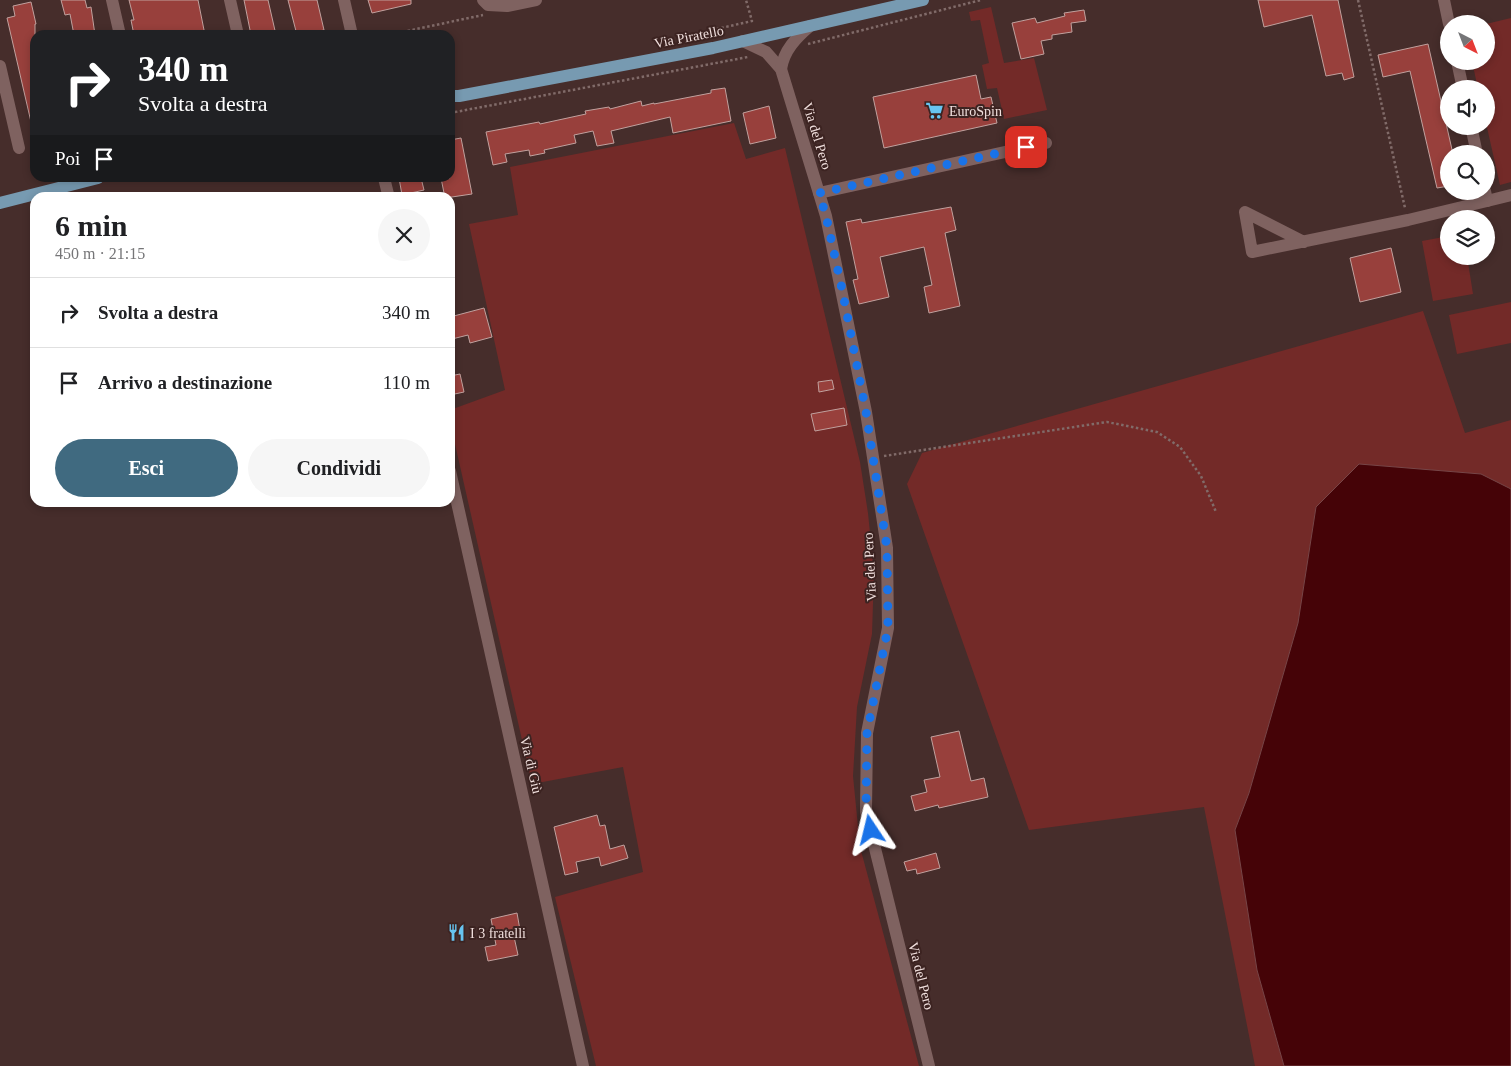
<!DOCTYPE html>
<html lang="it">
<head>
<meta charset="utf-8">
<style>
	:root { --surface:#fff; --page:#f6f6f6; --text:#202124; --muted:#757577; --line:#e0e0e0; --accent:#406a80 }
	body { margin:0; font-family:Georgia,serif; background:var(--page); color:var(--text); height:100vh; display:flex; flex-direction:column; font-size:19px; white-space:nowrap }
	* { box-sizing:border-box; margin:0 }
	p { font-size:16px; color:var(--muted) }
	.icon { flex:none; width:28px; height:28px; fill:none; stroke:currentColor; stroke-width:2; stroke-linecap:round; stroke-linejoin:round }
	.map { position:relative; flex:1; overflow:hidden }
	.side { position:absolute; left:30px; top:192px; width:425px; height:315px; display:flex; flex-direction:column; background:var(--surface); border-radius:15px; box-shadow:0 2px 8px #0003 }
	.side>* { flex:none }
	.banner { position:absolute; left:30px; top:30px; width:425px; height:152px; border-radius:15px; box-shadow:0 2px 8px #0003; background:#202124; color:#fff; overflow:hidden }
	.needle { width:32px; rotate:138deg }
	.fabs { position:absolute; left:1440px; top:15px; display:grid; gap:10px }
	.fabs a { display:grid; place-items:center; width:55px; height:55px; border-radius:50%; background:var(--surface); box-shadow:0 2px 8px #0003; font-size:25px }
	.pin { position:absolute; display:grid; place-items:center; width:42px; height:42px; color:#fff; margin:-21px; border-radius:10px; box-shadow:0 2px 8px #0006 }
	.me { position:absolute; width:55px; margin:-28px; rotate:350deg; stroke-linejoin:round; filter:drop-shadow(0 0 4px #0008) }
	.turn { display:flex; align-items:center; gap:18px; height:105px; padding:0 25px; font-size:22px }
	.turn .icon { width:65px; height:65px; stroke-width:2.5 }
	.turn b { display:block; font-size:35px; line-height:42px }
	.then { display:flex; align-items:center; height:48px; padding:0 25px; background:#0003; gap:10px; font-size:19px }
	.round { display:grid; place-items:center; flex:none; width:52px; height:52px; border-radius:26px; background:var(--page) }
	.head { display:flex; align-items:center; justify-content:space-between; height:85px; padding:0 25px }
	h1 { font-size:30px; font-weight:800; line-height:38px }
	.cta { display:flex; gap:10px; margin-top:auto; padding:10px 25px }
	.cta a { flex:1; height:58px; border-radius:30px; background:var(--accent); color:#fff; font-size:20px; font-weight:800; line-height:58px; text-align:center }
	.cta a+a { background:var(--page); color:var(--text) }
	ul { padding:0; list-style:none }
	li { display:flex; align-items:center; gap:15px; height:70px; padding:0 25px; border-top:1px solid var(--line) }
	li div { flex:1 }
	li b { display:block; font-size:19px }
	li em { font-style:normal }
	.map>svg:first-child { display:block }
	.green { fill:#732a28 }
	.water { fill:#450307; stroke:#784547 }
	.building { fill:#98403c; stroke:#c1a19e }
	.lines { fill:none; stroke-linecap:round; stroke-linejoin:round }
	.path { stroke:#816b69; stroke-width:2.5; stroke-dasharray:2.5 2.5; stroke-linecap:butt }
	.minor { stroke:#7f6260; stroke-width:12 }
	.major { stroke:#779ab1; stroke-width:12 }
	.route { stroke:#1a73e8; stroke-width:9; stroke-dasharray:0 16.2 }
	.labels { text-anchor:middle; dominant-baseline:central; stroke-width:4; stroke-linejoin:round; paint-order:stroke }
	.street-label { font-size:14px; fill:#f0dfdd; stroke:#3c2321 }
	.poi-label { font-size:14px; fill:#f0dfdd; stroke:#3c2321; text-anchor:start }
</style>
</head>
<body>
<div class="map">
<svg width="1511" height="1066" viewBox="0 0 1511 1066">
	<rect width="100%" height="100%" fill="#462d2b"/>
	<g class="green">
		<polygon points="991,7 1004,63 1034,58 1047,110 1004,119 997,88 987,89 982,65 989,63 980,20 971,21 969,12"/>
		<polygon points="1511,18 1511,182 1500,185 1486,123 1486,89 1478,89 1472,61 1486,61 1486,24"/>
		<polygon points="734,123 746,159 785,148 860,462 868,513 874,573 872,634 857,707 853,776 860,847 919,1066 596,1066 555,897 643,872 623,767 532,784 450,422 450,410 505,390 469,224 518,215 510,167"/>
		<polygon points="1449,236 1449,256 1467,256 1473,294 1433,301 1422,241"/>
		<polygon points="1511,302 1511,343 1457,354 1449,315"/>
		<polygon points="1423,311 1465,433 1511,420 1511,489 1481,474 1359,464 1316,507 1298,623 1249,793 1235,830 1257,970 1284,1066 1255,1066 1204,807 1029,830 907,484 922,453"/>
	</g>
	<polygon class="water" points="1359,464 1481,474 1511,489 1511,1066 1284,1066 1257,970 1235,830 1249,793 1298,623 1316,507"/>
	<g class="building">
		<polygon points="61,0 85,0 87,8 91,7 95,35 74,35 70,14 65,15"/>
		<polygon points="129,0 198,0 205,35 181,35 180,31 162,35 134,35 131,20 134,20"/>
		<polygon points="244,0 268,0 276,35 251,35"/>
		<polygon points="288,0 317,0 324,30 297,35"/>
		<polygon points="368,0 411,0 411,4 372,13"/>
		<polygon points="1258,0 1338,0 1354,77 1344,80 1342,73 1326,76 1312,15 1264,27"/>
		<polygon points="31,2 36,24 35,24 35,121 31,122 7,18 15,16 13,6"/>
		<polygon points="1084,10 1086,21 1071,23 1072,32 1052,35 1052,39 1041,41 1044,54 1021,59 1012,23 1035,18 1037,23 1065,16 1064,13"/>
		<polygon points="1428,44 1453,154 1449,154 1449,186 1437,188 1410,71 1383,77 1378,55"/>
		<polygon points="976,75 981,99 991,97 997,123 884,148 873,97"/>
		<polygon points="725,88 731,121 673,133 670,117 611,131 614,143 597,146 593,131 574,135 576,143 544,150 545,153 530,156 529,150 505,154 507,162 493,165 486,132 539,122 540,124 586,114 585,111 609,107 610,109 641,101 642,106 654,103 654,104 711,93 711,90"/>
		<polygon points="769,106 776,138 750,144 743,113"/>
		<polygon points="461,138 472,194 445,198 441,178 450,178 450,140"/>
		<polygon points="399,178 421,178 424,190 402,195"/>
		<polygon points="951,207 956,230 945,233 960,306 929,313 924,287 932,285 924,247 880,257 889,297 859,304 853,280 858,279 846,222 861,219 862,223"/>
		<polygon points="1391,248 1401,292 1360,302 1350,258"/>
		<polygon points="484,308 492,337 470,343 468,335 452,339 450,331 450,317"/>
		<polygon points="460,374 464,392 450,395 450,376"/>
		<polygon points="832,380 834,389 819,392 818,382"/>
		<polygon points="844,408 847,425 815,431 811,414"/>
		<polygon points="959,731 971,781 984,778 988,797 939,808 938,805 915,811 911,796 927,792 924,780 940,777 931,737"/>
		<polygon points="597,815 600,826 605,825 610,849 624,845 628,858 601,866 599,857 576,862 578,872 565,875 554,827"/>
		<polygon points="936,853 940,868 917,874 916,869 907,871 904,862"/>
		<polygon points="517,913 520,930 513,932 518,955 488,961 485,947 496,945 491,919"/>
	</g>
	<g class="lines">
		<g class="path">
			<polyline points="1358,0 1405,208"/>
			<polyline points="388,35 483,15"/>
			<polyline points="710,37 708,31 752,21 746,0"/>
			<polyline points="808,44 981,0"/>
			<polyline points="450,113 748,57"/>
			<polyline points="884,456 1107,422 1157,432 1180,447 1201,476 1216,512"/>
		</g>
		<g class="minor">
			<polyline points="112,0 120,35"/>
			<polyline points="230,0 238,35"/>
			<polyline points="344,0 352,35"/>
			<polyline points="483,0 488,5 507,6 536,0"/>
			<polyline points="1444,0 1449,24"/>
			<polyline points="743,41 766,52 781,69 826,216 866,412 887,548 888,628 867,733 866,812 929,1066"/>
			<polyline points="1457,61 1463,89"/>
			<polyline points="0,66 19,148"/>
			<path d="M781,69C784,50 796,38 810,26"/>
			<polyline points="1471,126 1477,154"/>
			<polyline points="384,178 389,198"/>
			<polyline points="1485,191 1487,201 1511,195"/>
			<polyline points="819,193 1046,143"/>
			<polyline points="1304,242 1245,212 1252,252 1408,220 1487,201"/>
			<polyline points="450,471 583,1066"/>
		</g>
		<g class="major">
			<polyline points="450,96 459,96 713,48 923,0"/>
			<polyline points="0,203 98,178"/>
		</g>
	</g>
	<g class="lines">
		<polyline class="route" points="871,830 866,812 867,733 888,628 887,548 866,412 842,289 826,216 819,193 1026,147"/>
	</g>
	<defs>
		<symbol id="supermarket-bare" viewBox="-9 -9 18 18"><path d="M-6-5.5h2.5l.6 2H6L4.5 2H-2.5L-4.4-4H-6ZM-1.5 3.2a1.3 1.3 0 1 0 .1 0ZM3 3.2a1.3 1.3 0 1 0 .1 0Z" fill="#67c4f0" stroke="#3c2321" stroke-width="2.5" paint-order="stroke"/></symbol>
		<symbol id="restaurant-bare" viewBox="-9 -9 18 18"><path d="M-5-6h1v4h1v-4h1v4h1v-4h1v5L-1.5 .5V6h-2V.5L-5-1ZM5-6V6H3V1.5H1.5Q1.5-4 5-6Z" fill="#67c4f0" stroke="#3c2321" stroke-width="2.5" paint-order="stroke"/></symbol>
	</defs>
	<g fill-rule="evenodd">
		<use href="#supermarket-bare" x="922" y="98" width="25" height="25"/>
		<use href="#restaurant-bare" x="444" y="920" width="25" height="25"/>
	</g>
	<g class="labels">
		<g class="street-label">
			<text transform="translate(689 37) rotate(-11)">Via Piratello</text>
			<text transform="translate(817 136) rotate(73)">Via del Pero</text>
			<text transform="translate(870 567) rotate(-93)">Via del Pero</text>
			<text transform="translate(531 765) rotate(77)">Via di Giù</text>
			<text transform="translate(921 976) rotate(76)">Via del Pero</text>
		</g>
		<g class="poi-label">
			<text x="949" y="111">EuroSpin</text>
			<text x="470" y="933">I 3 fratelli</text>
		</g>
	</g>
</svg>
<div class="fabs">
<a><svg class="needle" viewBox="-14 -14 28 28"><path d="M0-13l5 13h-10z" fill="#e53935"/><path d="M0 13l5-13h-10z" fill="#757577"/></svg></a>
<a><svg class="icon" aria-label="sound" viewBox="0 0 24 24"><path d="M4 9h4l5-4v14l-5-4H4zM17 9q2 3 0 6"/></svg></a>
<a><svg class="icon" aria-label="search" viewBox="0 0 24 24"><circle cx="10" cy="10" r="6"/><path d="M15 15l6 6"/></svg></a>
<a><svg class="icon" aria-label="layers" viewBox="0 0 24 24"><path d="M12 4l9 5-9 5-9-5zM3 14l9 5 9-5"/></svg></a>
</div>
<div class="pin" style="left:1026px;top:147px;background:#d93025"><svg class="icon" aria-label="arrive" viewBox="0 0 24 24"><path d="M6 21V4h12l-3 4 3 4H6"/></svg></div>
<svg class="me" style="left:871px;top:830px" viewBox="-20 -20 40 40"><path d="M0-17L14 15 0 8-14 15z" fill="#1a73e8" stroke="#fff" stroke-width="4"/></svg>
<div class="banner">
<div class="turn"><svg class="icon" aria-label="right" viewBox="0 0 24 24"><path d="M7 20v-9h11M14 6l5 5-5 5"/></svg><div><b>340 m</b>Svolta a destra</div></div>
<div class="then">Poi<svg class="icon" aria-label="arrive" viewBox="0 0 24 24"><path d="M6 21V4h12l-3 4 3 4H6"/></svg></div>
</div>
<section class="side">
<div class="head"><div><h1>6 min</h1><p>450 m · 21:15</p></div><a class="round"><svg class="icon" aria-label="close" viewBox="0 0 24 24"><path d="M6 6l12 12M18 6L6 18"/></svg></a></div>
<ul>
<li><svg class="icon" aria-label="right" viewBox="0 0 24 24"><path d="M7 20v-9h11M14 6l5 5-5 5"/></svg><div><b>Svolta a destra</b></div><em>340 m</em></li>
<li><svg class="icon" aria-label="arrive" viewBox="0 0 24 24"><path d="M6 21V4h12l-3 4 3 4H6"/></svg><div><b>Arrivo a destinazione</b></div><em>110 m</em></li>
</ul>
<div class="cta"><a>Esci</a><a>Condividi</a></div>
</section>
</div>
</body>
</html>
